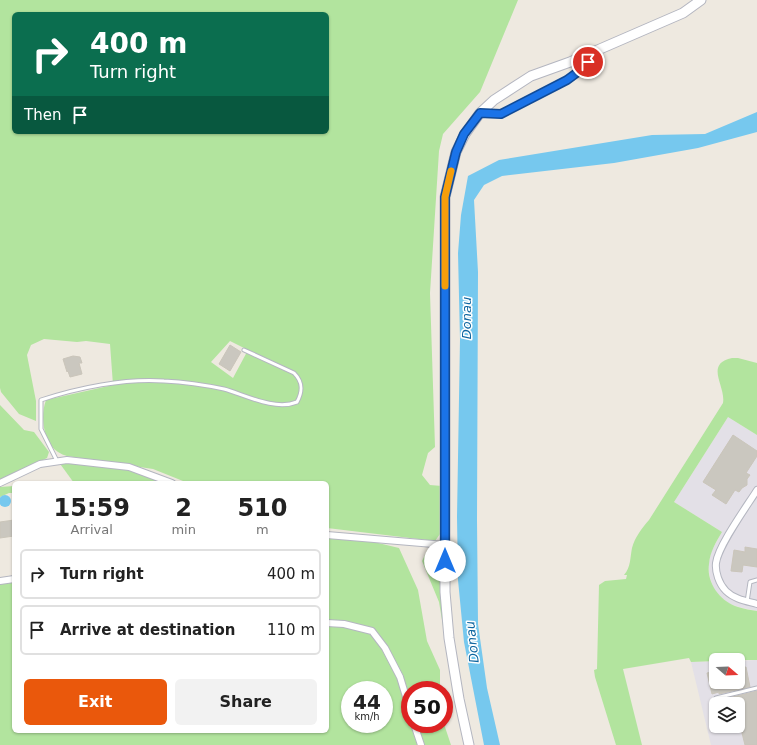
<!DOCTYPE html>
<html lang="en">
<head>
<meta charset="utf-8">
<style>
	:root { --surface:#fff; --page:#f2f2f2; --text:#222; --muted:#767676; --line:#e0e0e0; --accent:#ea580c }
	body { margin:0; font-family:"DejaVu Sans",sans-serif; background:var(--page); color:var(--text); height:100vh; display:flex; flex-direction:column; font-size:15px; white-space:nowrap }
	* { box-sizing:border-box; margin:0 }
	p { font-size:13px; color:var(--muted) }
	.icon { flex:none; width:22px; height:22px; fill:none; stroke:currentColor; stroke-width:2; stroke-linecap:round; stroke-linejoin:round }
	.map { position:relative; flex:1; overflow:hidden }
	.sheet { position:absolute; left:12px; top:481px; width:317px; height:252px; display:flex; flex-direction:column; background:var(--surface); border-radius:6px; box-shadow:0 1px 3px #0004 }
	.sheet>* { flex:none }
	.top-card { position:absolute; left:12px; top:12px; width:317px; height:122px; border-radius:6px; box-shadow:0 1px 3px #0004; background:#0b6e4f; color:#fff; overflow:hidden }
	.needle { width:26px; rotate:109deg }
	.tools { position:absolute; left:709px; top:653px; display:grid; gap:8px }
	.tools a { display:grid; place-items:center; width:36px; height:36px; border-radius:6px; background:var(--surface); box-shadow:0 1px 3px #0004; font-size:20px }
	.speed { position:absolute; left:341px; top:681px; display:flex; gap:8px; font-size:20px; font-weight:700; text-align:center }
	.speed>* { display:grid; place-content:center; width:52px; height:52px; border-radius:50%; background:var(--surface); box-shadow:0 1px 3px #0004; line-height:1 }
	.speed small { font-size:10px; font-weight:400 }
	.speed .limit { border:6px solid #d22; background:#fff; color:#111 }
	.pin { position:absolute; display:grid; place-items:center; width:34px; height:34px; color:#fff; margin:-17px; border:2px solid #fff; border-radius:50%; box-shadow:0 1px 4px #0007 }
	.me { position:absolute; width:44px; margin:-22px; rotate:0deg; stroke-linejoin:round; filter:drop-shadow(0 0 3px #0008) }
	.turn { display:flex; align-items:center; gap:14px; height:84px; padding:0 12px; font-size:18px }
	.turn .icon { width:52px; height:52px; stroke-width:2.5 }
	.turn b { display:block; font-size:28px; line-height:34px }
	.then { display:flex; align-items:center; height:38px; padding:0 12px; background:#0003; gap:8px; font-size:15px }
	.eta { display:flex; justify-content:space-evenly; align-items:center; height:68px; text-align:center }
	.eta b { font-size:24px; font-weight:800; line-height:28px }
	.action { display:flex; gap:8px; margin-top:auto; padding:8px 12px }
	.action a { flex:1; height:46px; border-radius:6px; background:var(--accent); color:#fff; font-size:16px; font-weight:800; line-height:46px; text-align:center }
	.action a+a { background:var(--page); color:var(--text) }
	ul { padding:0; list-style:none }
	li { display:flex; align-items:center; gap:12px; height:50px; margin:0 8px 6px; padding:0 4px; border:2px solid var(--line); border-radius:6px }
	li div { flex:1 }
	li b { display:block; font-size:15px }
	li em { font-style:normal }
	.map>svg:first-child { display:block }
	.industrial { fill:#e3e0e7; fill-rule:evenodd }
	.green { fill:#b2e49e; fill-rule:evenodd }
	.water { fill:#76c8ee }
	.building { fill:#cac7bf; stroke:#cac5ba }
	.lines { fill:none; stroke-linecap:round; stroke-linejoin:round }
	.service-casing { stroke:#b4b6c0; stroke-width:5 }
	.minor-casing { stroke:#b4b6c0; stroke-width:8 }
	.secondary-casing { stroke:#b4b6c0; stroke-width:11 }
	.service { stroke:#fff; stroke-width:3 }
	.minor { stroke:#fff; stroke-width:6 }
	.secondary { stroke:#fff; stroke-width:9 }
	.route-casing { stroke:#114b97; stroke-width:10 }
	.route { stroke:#1a73e8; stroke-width:7 }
	.slow { stroke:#f59e0b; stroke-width:7 }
	.labels { text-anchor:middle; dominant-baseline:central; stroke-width:3; stroke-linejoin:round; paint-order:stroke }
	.water-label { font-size:13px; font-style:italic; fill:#0f66a0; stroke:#fff }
</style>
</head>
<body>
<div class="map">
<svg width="757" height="745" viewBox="0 0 757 745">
	<rect width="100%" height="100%" fill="#eee9e0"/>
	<g class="industrial">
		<polygon points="728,417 757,435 757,611 739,607 730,604 722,598 714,589 710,578 708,565 712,550 722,532 674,502"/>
		<path d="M757,660V745H711L691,662L716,661V682H738V661ZM716,704H738V726H716Z"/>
	</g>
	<g class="green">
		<path d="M0,0H518L480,92L443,134L439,151L430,293L435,447L428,453L422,475L430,485L442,486L440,534L435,541L327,528V483H188L153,469L67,456C64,455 61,454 58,452C43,442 40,416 46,400L113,385L110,344L86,341L77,342L44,339L31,345L27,355L36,401V421L19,414L1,392L0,388ZM14,14H327V132H14ZM230,341L248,350L233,378L211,362Z"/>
		<path d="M732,358H738L757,363V435L728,417L674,502L722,532C716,542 710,552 709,564C706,583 721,602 738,607C744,609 751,610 757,611V660H716V661L691,662L689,658L623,669L642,745H616L595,677L594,670L597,669L599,585L605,581L626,579L627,575H624C631,567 630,558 632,548C635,537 642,528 649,520L723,403C726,386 704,364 732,358Z"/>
		<polygon points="0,405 24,430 34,432 49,452 47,458 0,481"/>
		<polygon points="58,461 129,467 172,483 74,483"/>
		<polygon points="14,486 14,493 9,493 0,497 0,487"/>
		<path d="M327,535L349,536L399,548L418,590L427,641L440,670V690H410V724H444L451,745H0V581L14,579V731H327ZM350,690H384V724H350Z"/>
		<polygon points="433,549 441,558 443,626 439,602 422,561 427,551"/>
	</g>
	<g class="water">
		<polygon points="757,112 757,132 698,148 614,163 502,176 484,185 474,200 478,272 477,520 478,624 487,688 500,745 484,745 464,642 458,580 457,517 460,339 458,253 461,215 468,176 499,160 652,135 705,134"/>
		<circle cx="5" cy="501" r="6"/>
	</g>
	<g class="building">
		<polygon points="230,345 241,352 230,371 219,364"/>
		<polygon points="73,356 80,357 82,363 79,363 82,374 70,377 68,371 67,372 63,359"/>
		<polygon points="733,435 757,451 757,456 746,473 750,475 747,479 747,485 742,488 739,492 735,490 726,504 712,495 716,490 703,482"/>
		<polygon points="14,520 14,536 0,538 0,522"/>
		<polygon points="745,547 757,549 757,567 743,565 742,572 731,571 734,550 745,552"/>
		<polygon points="746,667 750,687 719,694 719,692 712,694 707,673 716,671 716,682 738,682 738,668"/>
		<polygon points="757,691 757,745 745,745 738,717 738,704 721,704 720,700"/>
	</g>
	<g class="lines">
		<defs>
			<g id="service">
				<polyline points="482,113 501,114 567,80 586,66 592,56"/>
				<path d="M57,461L41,429V400C77,388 125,378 164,381C183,382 205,385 224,389C245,395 275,411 297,402C303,391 303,382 294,373L244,350"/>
				<polyline points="747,602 750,582 757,580"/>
				<polyline points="716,698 757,688"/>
			</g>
			<g id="minor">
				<polyline points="0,483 40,464 67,460 129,467 172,483"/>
				<path d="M757,490C747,506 718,546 716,563C715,572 719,584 726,591C734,599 746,601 757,604"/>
				<polyline points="327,535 445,545"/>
				<polyline points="0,581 14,579"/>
				<polyline points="327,623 344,624 372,631 385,648 400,677 410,710"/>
				<polyline points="414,724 421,745"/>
			</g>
			<polyline id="secondary" points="469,745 459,699 449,638 445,592 445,197 456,152 465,134 480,113 494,100 531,76 570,62 683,13 701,0"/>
		</defs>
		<use href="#service" class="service-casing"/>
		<use href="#minor" class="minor-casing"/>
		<use href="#secondary" class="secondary-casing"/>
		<use href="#service" class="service"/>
		<use href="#minor" class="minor"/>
		<use href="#secondary" class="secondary"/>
	</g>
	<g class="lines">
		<defs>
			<polyline id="route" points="445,561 445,197 456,152 464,134 480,113 501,114 567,80 586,66 588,62"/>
		</defs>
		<use href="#route" class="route-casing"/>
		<use href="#route" class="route"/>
		<polyline class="slow" points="445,286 445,197 451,171"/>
	</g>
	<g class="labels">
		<g class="water-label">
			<text transform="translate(466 318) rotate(-90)">Donau</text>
			<text transform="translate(472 642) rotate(-96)">Donau</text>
		</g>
	</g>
</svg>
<div class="tools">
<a><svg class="needle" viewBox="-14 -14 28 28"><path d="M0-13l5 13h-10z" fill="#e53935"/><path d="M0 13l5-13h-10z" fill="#767676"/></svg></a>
<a><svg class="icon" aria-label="layers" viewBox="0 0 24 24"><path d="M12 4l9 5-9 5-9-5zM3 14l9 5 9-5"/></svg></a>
</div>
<div class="speed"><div>44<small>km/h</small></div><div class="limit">50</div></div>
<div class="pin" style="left:588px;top:62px;background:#d93025"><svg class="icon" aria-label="arrive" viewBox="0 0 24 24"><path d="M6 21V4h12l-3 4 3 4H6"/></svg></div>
<svg class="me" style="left:445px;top:561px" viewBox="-20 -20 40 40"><circle r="19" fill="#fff"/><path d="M0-13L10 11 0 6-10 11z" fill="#1a73e8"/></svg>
<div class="top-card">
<div class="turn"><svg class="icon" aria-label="right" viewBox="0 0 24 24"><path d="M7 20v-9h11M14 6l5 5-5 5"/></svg><div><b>400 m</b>Turn right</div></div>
<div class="then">Then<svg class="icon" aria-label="arrive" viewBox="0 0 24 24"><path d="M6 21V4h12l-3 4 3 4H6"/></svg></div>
</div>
<section class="sheet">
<div class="eta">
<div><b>15:59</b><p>Arrival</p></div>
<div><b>2</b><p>min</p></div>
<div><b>510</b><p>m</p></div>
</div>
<ul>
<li><svg class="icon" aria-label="right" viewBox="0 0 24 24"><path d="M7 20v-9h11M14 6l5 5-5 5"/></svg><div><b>Turn right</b></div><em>400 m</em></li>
<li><svg class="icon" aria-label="arrive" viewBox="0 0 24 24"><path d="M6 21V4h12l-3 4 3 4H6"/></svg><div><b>Arrive at destination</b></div><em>110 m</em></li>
</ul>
<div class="action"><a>Exit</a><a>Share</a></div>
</section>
</div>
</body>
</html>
